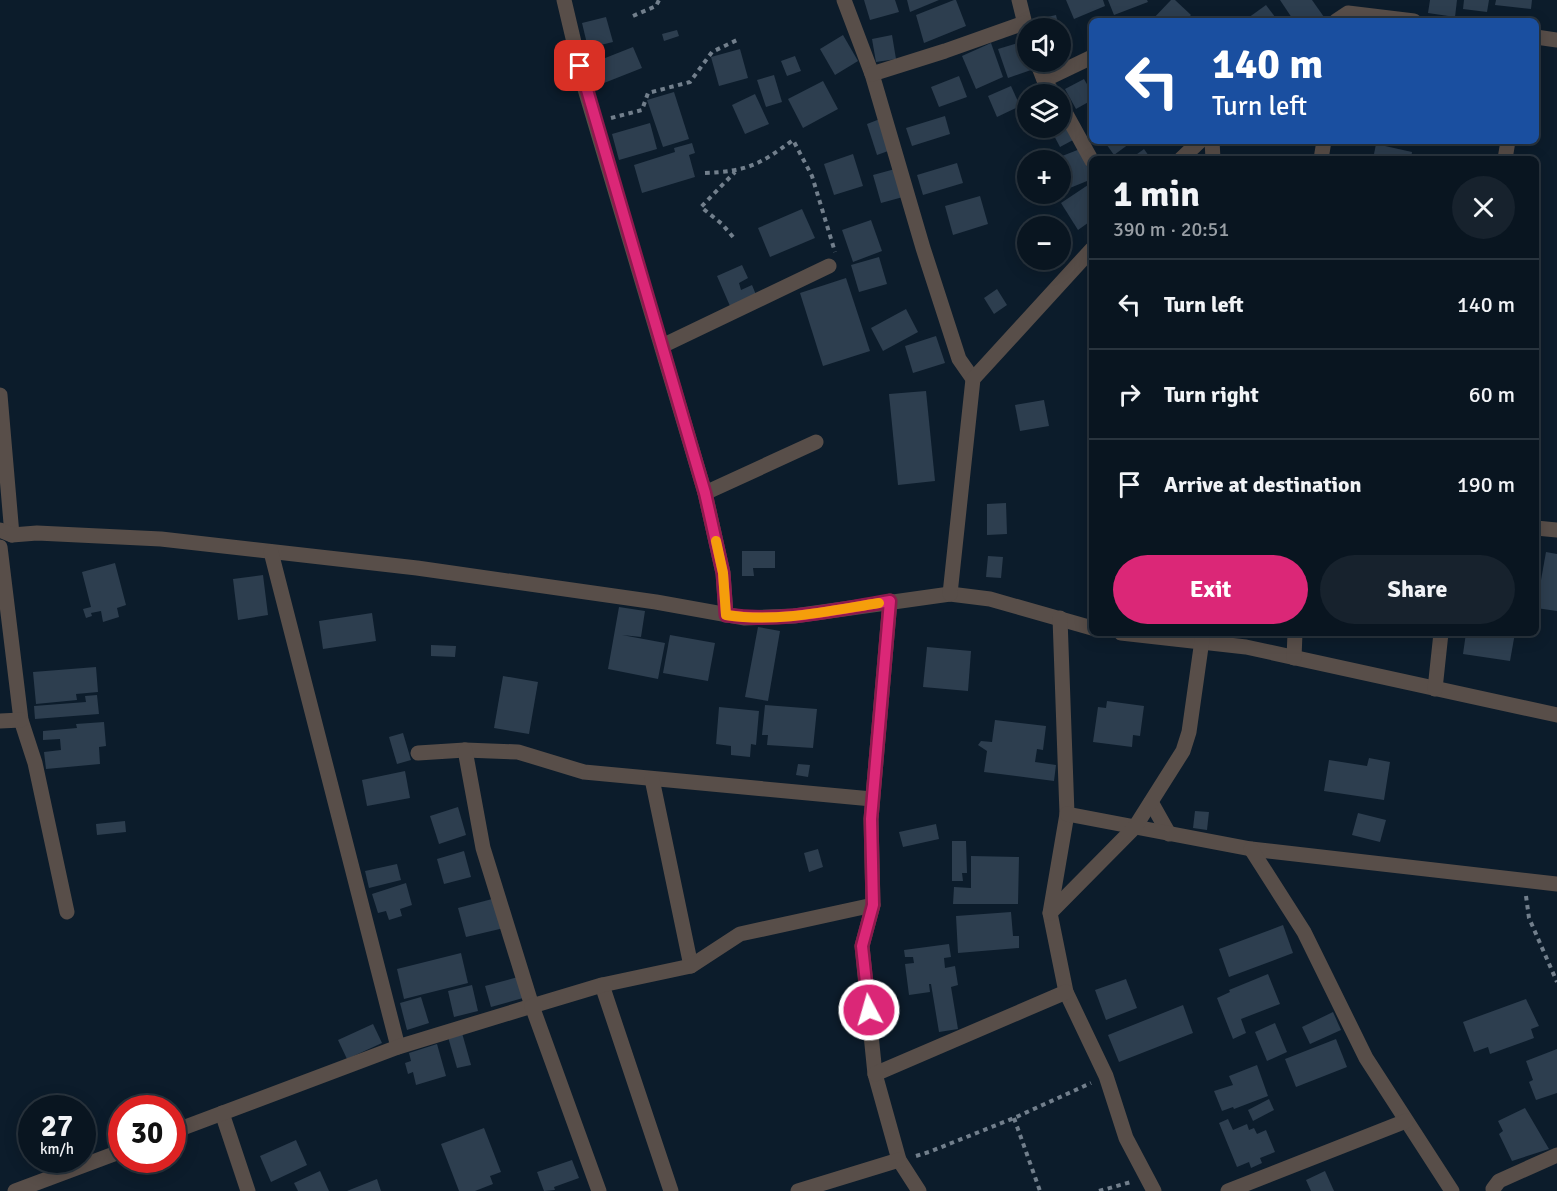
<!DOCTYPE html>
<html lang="en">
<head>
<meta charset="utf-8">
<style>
	:root { --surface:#091520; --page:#17222d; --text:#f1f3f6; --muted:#999fa5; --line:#29343e; --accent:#db2777 }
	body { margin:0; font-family:Signika,sans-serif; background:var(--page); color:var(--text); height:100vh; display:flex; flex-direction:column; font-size:22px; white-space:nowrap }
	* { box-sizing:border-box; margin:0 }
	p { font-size:20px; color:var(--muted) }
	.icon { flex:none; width:33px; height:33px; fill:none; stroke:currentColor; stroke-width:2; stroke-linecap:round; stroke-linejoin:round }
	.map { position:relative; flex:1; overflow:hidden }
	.side { position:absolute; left:1089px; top:156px; width:450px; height:480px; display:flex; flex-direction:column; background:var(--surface); border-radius:9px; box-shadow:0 3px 15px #0003,0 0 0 2px var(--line) }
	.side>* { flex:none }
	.hud { position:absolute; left:1089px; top:18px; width:450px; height:126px; border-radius:9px; box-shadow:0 3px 15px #0003,0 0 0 2px var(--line); background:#1a4fa0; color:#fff; overflow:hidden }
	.tools { position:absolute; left:1017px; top:18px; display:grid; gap:12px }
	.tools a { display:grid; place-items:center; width:54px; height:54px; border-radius:50%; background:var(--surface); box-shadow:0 3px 15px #0003,0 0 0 2px var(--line); font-size:30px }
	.speed { position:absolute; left:18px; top:1095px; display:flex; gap:12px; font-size:30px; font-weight:700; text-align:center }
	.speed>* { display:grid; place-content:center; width:78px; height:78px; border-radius:50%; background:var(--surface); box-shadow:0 3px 15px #0003,0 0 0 2px var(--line); line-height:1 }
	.speed small { font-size:15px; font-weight:400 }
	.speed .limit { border:9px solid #d22; background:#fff; color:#111 }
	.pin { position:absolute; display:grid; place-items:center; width:51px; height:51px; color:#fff; margin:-26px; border-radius:12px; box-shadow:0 3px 9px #0006 }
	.me { position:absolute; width:66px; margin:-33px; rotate:354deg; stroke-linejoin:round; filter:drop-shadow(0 0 4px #0008) }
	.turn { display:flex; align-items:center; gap:21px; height:126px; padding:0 24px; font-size:27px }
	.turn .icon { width:78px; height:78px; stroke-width:2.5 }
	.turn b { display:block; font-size:42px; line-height:51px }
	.round { display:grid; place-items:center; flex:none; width:63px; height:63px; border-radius:32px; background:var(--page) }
	.head { display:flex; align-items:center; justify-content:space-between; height:102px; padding:0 24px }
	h1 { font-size:36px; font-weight:800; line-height:45px }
	.button { display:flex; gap:12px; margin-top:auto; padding:12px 24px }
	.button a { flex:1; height:69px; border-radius:36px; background:var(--accent); color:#fff; font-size:24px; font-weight:800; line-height:69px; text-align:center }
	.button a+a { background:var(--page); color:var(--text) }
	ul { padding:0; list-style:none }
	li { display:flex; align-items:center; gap:18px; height:90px; padding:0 24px; border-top:2px solid var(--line) }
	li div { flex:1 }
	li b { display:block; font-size:22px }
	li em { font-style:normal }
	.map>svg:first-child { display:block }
	.building { fill:#2d3e4f }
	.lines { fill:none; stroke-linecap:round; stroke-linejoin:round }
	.path { stroke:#727f8c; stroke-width:4; stroke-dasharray:4.5 4.5; stroke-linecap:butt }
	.minor { stroke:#584e49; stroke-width:15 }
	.route-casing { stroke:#8e194d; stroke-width:15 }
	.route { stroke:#db2777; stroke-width:10 }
	.slow { stroke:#f59e0b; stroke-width:10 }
</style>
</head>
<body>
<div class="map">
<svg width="1557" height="1191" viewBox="0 0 1557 1191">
	<rect width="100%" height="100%" fill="#0c1c2b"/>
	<g class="building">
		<polygon points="864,0 895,0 899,12 870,20"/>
		<polygon points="907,0 939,0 910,12"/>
		<polygon points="954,0 956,0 966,26 924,43 916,15"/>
		<polygon points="1066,0 1103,0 1105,6 1074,19"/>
		<polygon points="1108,0 1147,0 1148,2 1114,15"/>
		<polygon points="1171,0 1175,0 1191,15 1185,21 1151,21"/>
		<polygon points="1280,0 1312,0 1324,17 1319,21 1294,21"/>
		<polygon points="1430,0 1457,0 1455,17 1428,13"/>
		<polygon points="1464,0 1489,0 1487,12 1463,9"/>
		<polygon points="1496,0 1532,0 1531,9 1495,5"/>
		<polygon points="1266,5 1278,21 1251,21 1248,18"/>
		<polygon points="1056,15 1059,28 1037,28 1035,20"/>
		<polygon points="606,17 613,42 588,48 582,23"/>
		<polygon points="677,30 679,36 664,41 662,34"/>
		<polygon points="843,35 858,61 835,75 820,49"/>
		<polygon points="892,35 896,59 876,62 872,39"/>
		<polygon points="1021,42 1031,70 1008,78 998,49"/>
		<polygon points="991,43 1003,77 976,89 962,56"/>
		<polygon points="633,47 642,68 599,85 590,64"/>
		<polygon points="740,49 748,78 719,86 711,57"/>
		<polygon points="795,56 801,71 787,76 781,61"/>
		<polygon points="774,75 782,102 766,107 757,80"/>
		<polygon points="959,76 967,97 939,107 931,87"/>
		<polygon points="1084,79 1092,93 1092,100 1076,109 1065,89"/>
		<polygon points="823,81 838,109 803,128 788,99"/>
		<polygon points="1011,86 1020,106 997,117 988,96"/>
		<polygon points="674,92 689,139 663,147 647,100"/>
		<polygon points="755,94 769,124 745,134 732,105"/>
		<polygon points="945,116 950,134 912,146 906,128"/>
		<polygon points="880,119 891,150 877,155 867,124"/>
		<polygon points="1063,121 1073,140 1060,147 1050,128 1060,128 1060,123"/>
		<polygon points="650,123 657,149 619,160 612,134"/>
		<polygon points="1104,141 1133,141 1114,155"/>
		<polygon points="692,143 695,153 689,155 695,177 642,193 634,165 675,152 674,148"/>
		<polygon points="1376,144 1412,152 1411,159 1373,159"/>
		<polygon points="1080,149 1092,179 1060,192 1060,160 1052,160"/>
		<polygon points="1144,149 1151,159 1134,159 1133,157"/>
		<polygon points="853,154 863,186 834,195 824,164"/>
		<polygon points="957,163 963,183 923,195 917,175"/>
		<polygon points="895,169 903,197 881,203 873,175"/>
		<polygon points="1091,183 1092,220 1078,230 1061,203"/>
		<polygon points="980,196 988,224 953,235 945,206"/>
		<polygon points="802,209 815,238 770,257 758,228"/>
		<polygon points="871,220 882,251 853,262 842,230"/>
		<polygon points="879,257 887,284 859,292 851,265"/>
		<polygon points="742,265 748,278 739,283 741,290 752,285 759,302 733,313 717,276"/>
		<polygon points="846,278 870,351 823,366 800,293"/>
		<polygon points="997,289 1007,305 994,314 984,298"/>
		<polygon points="906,309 918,332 883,351 871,328"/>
		<polygon points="936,336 945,363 913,373 905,346"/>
		<polygon points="926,391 935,481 898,485 889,394"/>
		<polygon points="1044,400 1049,426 1020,431 1015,405"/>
		<polygon points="1006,503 1007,534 987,535 987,504"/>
		<polygon points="742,551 775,551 775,568 753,568 754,576 742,576"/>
		<polygon points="1546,552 1557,554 1557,611 1536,608"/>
		<polygon points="988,556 1003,557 1001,578 986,577"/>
		<polygon points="115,563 126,605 117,608 119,617 103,622 101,611 91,613 92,616 86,618 83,609 91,607 82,572"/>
		<polygon points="263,575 268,615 238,620 233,579"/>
		<polygon points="619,607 645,611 641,637 622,635 665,643 658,679 608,669"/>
		<polygon points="372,613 376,641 323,649 319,621"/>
		<polygon points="758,627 780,631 768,701 745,697"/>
		<polygon points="1466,633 1515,633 1510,661 1463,654"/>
		<polygon points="670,635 715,643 708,681 663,673"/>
		<polygon points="431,645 456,646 455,657 431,656"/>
		<polygon points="927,647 971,651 968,691 923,687"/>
		<polygon points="96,667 98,692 76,694 77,700 36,704 33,672"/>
		<polygon points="503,676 538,682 529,734 494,728"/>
		<polygon points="97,695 99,714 35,719 34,706 86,702 85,696"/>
		<polygon points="1107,701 1144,706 1140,736 1133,735 1132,747 1093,742 1098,707 1106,708"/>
		<polygon points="765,705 817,709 813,748 767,745 768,735 762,735"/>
		<polygon points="719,707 759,711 756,745 751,744 750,757 731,755 731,746 716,744"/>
		<polygon points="995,720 1046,726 1043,750 1037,749 1035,762 1056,765 1054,781 984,772 987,751 978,745 981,741 992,742"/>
		<polygon points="104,722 106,746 99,747 100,764 46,769 44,752 61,750 60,739 43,740 43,731 77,728 76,724"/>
		<polygon points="403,733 411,760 397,764 389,737"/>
		<polygon points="1369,758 1390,762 1384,800 1324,791 1329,760 1367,766"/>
		<polygon points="798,764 810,765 808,777 796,775"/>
		<polygon points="405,771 410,798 367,806 362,780"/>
		<polygon points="458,807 466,835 439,844 430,816"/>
		<polygon points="1195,811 1209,812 1207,830 1193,828"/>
		<polygon points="1358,813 1386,820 1380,842 1352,835"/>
		<polygon points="125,821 126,832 97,835 96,824"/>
		<polygon points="936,824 939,839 903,847 899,832"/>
		<polygon points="952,841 966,841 967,873 962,873 963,881 952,881"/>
		<polygon points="818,849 823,867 809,872 804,853"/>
		<polygon points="464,851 471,877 444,884 437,859"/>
		<polygon points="971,856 1019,857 1018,904 953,904 954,887 971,888"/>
		<polygon points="397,864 401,880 369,888 365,871"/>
		<polygon points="406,883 412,905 400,909 402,916 389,920 386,911 378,913 372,894"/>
		<polygon points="496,898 504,928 466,937 458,908"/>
		<polygon points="1011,912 1013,936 1019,936 1019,948 958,953 956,916"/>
		<polygon points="1283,925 1293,953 1229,977 1219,949"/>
		<polygon points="949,944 951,957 944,958 945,968 955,966 958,985 951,987 958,1029 939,1032 931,984 929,984 930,992 909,995 905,964 914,963 913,957 905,957 904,950"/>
		<polygon points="461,953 468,983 404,999 397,969"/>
		<polygon points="1268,974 1280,1004 1241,1019 1246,1033 1233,1039 1217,998 1230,992 1229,990"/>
		<polygon points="518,977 523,998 491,1007 485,986"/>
		<polygon points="1126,979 1137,1008 1106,1020 1095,990"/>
		<polygon points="472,985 478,1011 454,1017 448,991"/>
		<polygon points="421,997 429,1023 407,1030 400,1003"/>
		<polygon points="1526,999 1539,1026 1531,1029 1534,1038 1490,1054 1488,1047 1474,1052 1463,1022"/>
		<polygon points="1183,1005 1193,1033 1119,1062 1108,1035"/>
		<polygon points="1333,1012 1341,1030 1310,1044 1302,1027"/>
		<polygon points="1275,1023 1287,1052 1267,1061 1255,1032"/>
		<polygon points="373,1024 382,1043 347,1059 338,1040"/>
		<polygon points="462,1033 471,1065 457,1068 448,1037"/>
		<polygon points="1336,1039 1347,1067 1296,1087 1285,1059"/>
		<polygon points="437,1044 446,1076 416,1085 413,1072 408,1074 405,1063 411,1061 409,1053"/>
		<polygon points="1557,1049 1557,1093 1536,1100 1529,1082 1533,1080 1526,1061"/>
		<polygon points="1257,1065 1268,1096 1234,1109 1233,1107 1222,1111 1214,1091 1233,1085 1229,1076"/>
		<polygon points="1269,1099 1274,1110 1253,1121 1248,1110"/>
		<polygon points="1525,1108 1549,1149 1512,1161 1499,1134 1503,1131 1498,1121"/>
		<polygon points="1228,1119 1233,1130 1247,1124 1249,1130 1254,1128 1257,1134 1266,1130 1275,1152 1260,1158 1262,1163 1251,1168 1249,1162 1237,1167 1219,1123"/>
		<polygon points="484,1128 501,1172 490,1176 493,1184 475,1191 459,1191 441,1144"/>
		<polygon points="296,1140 307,1165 271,1182 260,1156"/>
		<polygon points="572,1160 579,1178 554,1187 555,1190 544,1191 537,1172"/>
		<polygon points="320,1171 329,1191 298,1191 294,1183"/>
		<polygon points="1325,1171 1334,1191 1311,1191 1306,1180"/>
		<polygon points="377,1179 381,1191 347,1191"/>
	</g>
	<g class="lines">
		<g class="path">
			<polyline points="633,16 656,6 659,0"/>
			<polyline points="611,118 642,110 648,93 690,82 712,52 737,40"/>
			<path d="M705,173C748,171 759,165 793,140L812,176L835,252"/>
			<polyline points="733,237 722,224 701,207 735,172"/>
			<polyline points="1526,896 1529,918 1557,982"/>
			<polyline points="1014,1118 1040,1191"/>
			<polyline points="916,1156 929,1152 1014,1118 1091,1083"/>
			<polyline points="1099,1191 1131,1182"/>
		</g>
		<g class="minor">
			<polyline points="564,0 585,89 705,493 723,573 726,615"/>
			<polyline points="844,0 872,74 923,248 959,359 973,379"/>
			<polyline points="1019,0 1027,32"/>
			<polyline points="1336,21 1348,13 1414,21"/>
			<polyline points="1536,37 1557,40"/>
			<polyline points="1037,62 1044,80 1054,94"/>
			<polyline points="872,74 945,51 1024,23"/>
			<polyline points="1044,80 1092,57"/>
			<polyline points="1060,103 1092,161"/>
			<polyline points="1212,141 1213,159"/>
			<polyline points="1181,159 1200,141"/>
			<polyline points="1321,159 1324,141"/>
			<polyline points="1505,159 1508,141"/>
			<polyline points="662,346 829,266"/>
			<polyline points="0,395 12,535"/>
			<polyline points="705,493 816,442"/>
			<polyline points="1536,528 1557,530"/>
			<polyline points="0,530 12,535 37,533 161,539 417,568 656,602 745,618 794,616 950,594 990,599 1092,628"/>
			<polyline points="0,547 21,720 35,763 67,912"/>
			<polyline points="271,552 398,1047"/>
			<polyline points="950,594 973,379 1092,249"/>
			<polyline points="890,601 871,819 873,905 862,946 875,1074 899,1160 919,1191"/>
			<polyline points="1060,618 1067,814 1050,913 1066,992 1106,1076 1126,1138 1154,1191"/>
			<polyline points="1121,633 1246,647 1557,715"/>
			<polyline points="1294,658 1295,633"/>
			<polyline points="1435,689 1441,633"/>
			<polyline points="0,721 21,720"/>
			<polyline points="418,753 465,750 518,752 584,772 872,799"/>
			<polyline points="652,779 691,966"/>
			<polyline points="1151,802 1169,834"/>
			<polyline points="1067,814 1251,849 1557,884"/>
			<polyline points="1251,849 1304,932 1366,1058 1452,1191"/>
			<polyline points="1050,913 1135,827 1183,751 1189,732 1203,633"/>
			<polyline points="602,985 671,1191"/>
			<polyline points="875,1074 1066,992"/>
			<polyline points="222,1113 248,1191"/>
			<polyline points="172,1132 398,1047 532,1006 483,848 465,750"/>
			<polyline points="1493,1189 1499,1181 1557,1155"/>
			<polyline points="15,1191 122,1151"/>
			<polyline points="599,1191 532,1006 602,985 691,966 740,934 873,905"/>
			<polyline points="798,1191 899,1160"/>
			<polyline points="1228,1191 1406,1121"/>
		</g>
	</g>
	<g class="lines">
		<defs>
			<path id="route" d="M580,66L705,493L723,573L726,615C780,623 836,610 890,601L871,819L873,905L862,946L869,1010"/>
		</defs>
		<use href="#route" class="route-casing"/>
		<use href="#route" class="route"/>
		<path class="slow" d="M716,541L723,573L726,615C777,623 829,611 879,603"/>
	</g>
</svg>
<div class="tools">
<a><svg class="icon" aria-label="sound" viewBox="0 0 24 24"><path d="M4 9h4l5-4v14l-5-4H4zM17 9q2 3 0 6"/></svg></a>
<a><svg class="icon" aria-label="layers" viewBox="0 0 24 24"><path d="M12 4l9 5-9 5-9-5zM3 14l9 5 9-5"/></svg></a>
<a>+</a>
<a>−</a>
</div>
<div class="speed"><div>27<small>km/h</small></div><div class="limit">30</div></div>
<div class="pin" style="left:580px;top:66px;background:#d93025"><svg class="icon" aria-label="arrive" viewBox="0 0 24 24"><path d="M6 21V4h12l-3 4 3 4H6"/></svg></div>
<svg class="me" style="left:869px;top:1010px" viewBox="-20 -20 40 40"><circle r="17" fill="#db2777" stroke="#fff" stroke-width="3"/><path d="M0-11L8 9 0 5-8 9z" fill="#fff"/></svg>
<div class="hud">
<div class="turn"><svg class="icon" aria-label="left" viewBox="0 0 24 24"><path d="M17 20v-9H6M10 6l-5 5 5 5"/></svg><div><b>140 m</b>Turn left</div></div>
</div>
<section class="side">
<div class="head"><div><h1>1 min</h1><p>390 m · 20:51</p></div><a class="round"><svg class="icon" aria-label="close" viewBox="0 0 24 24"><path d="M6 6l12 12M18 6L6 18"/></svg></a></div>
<ul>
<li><svg class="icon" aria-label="left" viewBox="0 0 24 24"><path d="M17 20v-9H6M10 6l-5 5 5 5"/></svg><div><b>Turn left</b></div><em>140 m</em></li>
<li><svg class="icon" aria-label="right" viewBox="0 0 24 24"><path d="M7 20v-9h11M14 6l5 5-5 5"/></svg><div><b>Turn right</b></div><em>60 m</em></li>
<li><svg class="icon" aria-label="arrive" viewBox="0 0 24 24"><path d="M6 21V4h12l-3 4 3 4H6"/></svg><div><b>Arrive at destination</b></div><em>190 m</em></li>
</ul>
<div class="button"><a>Exit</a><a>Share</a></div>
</section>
</div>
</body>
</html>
